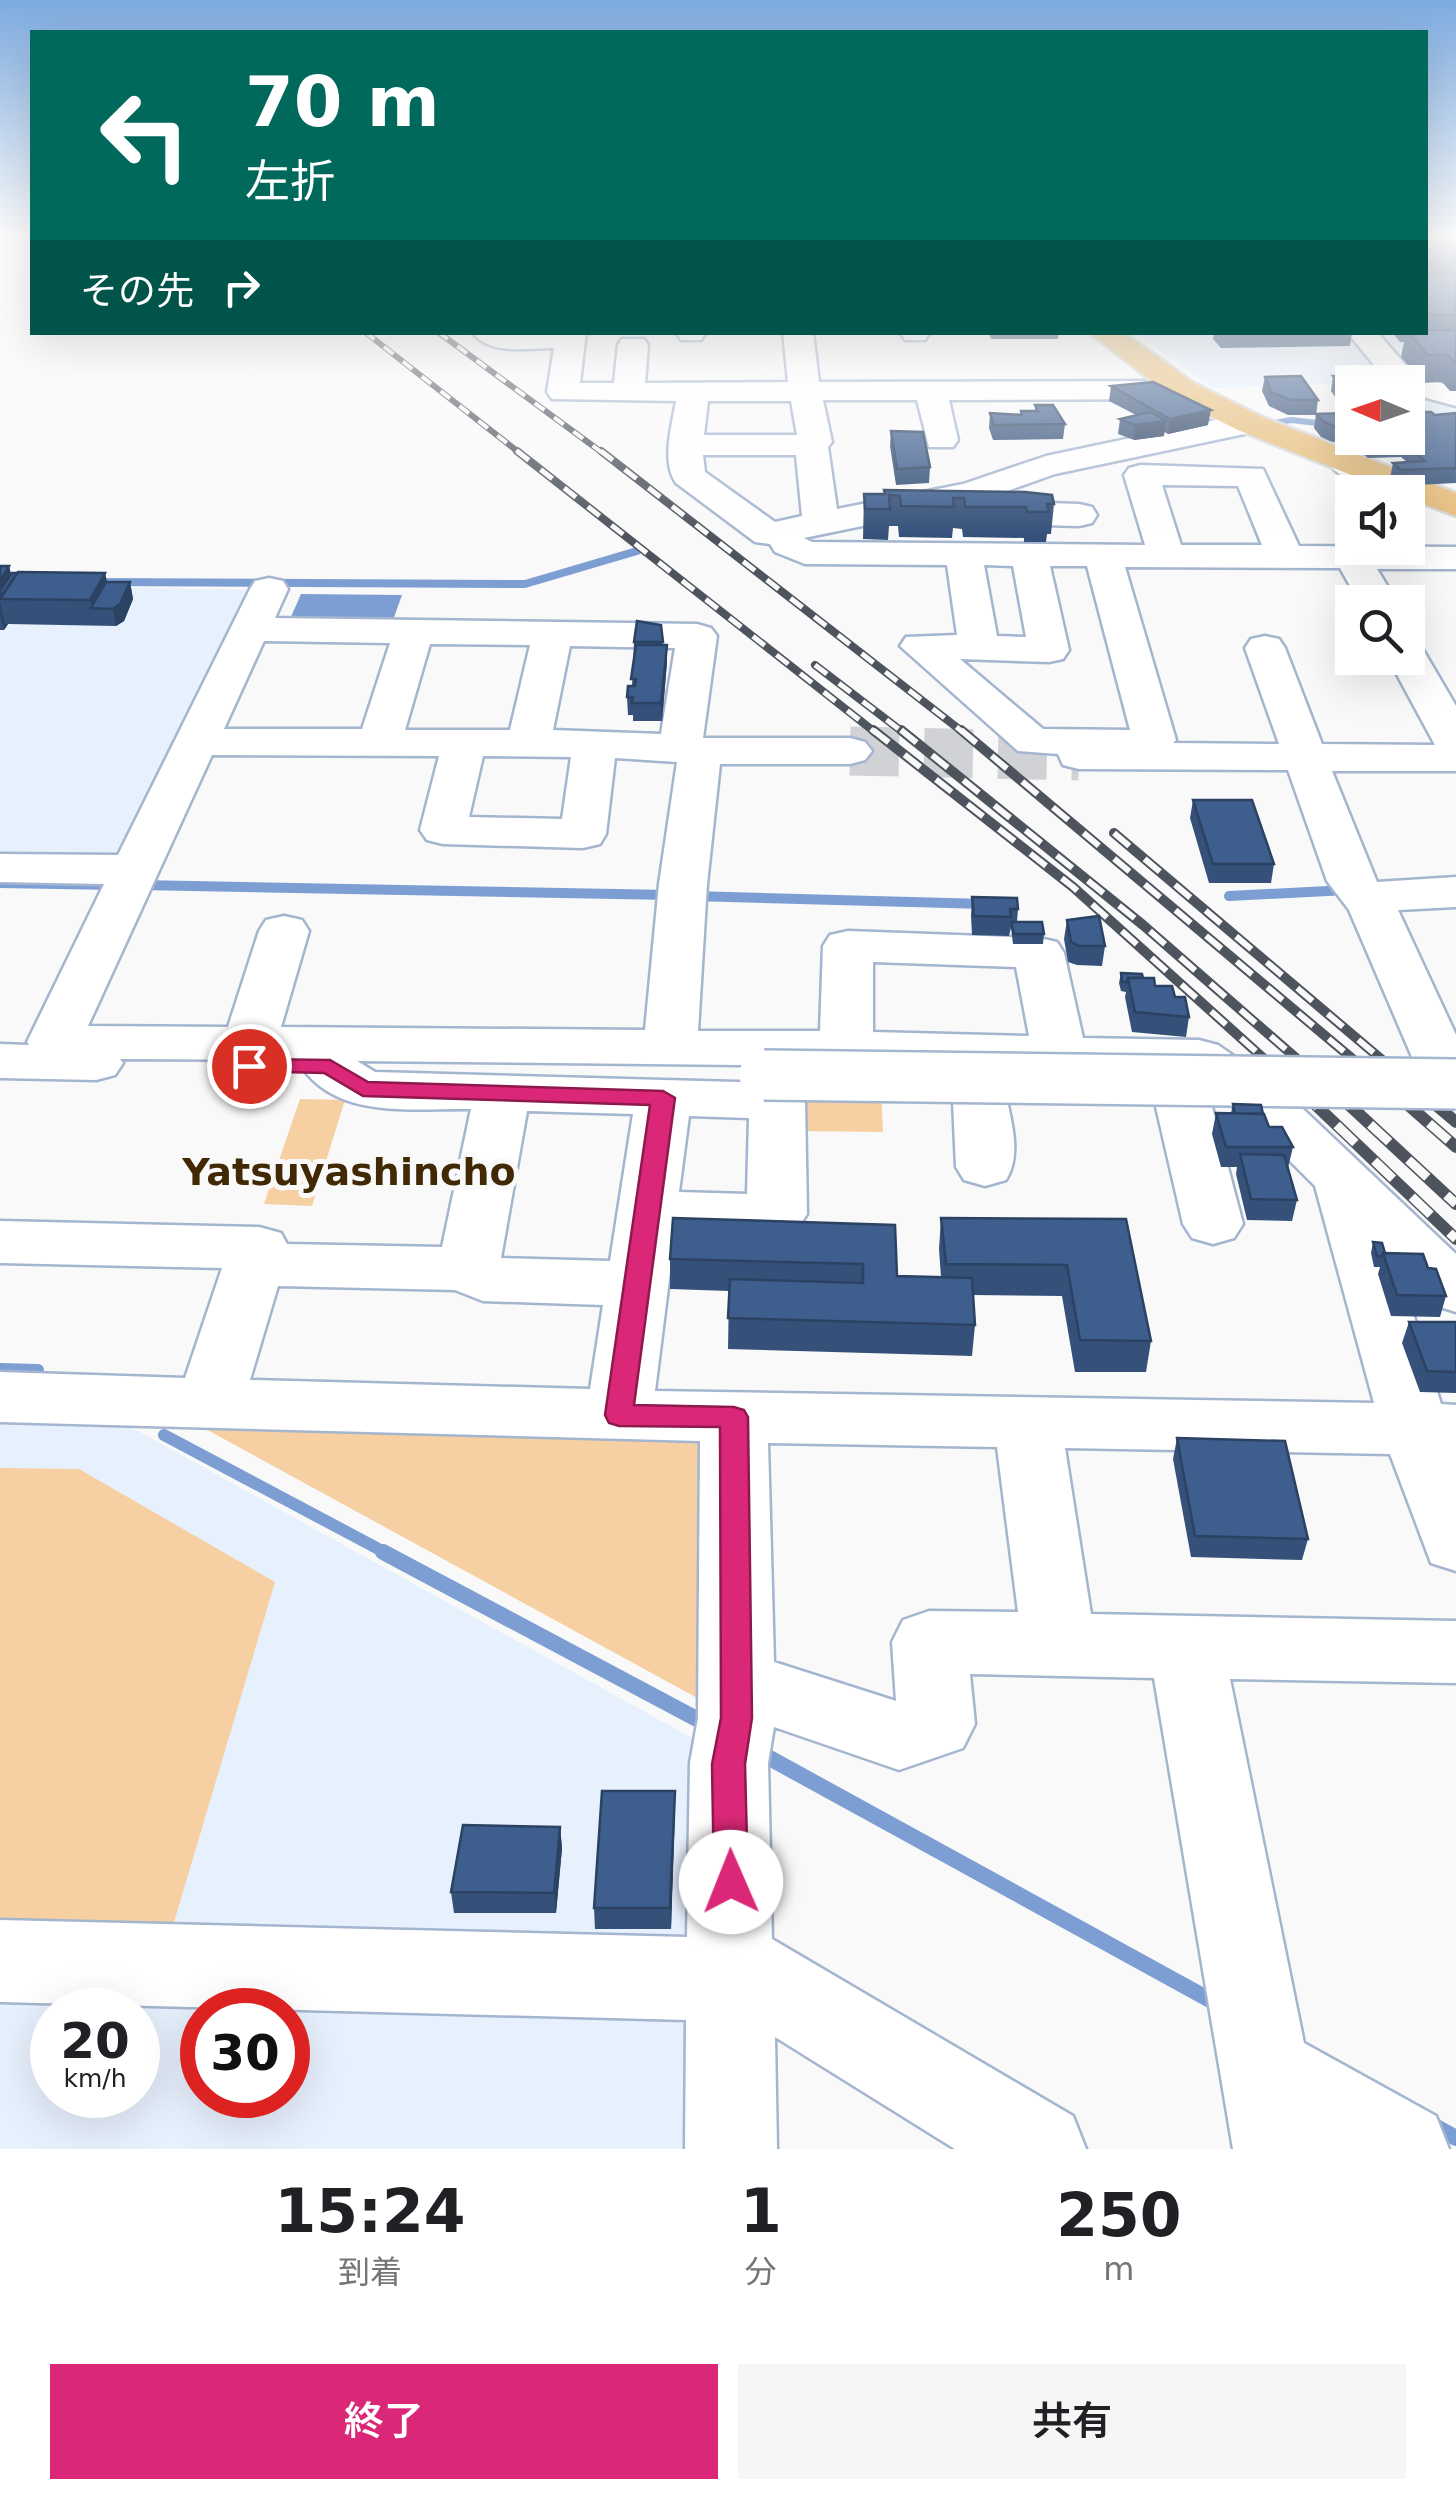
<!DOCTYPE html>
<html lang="ja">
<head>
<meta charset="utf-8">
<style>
	:root { --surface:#fff; --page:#f6f6f6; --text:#202124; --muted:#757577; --accent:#db2777 }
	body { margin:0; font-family:"DejaVu Sans","Noto Sans JP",sans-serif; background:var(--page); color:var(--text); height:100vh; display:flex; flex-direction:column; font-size:38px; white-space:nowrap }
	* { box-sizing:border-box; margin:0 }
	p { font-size:32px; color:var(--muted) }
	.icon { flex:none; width:55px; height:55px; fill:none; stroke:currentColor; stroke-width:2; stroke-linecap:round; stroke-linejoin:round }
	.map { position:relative; height:2149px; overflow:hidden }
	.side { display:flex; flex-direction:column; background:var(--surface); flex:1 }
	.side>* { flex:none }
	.hud { position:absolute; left:30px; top:30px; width:1398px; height:305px; border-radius:0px; box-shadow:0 10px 40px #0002; background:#00695c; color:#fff; overflow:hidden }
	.needle { width:65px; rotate:272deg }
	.tools { position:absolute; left:1335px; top:365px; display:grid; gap:20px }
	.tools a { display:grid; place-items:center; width:90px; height:90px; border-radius:0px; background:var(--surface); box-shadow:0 10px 40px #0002; font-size:50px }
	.speed { position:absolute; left:30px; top:1988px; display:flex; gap:20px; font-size:50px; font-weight:700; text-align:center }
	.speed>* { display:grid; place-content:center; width:130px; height:130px; border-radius:50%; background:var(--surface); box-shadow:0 10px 40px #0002; line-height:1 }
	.speed small { font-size:25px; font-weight:400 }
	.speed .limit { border:15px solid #d22; background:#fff; color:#111 }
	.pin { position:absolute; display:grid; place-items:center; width:85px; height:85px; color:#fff; margin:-42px; border:5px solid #fff; border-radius:50%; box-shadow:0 2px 10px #0007 }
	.me { position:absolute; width:110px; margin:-55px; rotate:359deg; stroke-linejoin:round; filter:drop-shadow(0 0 8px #0008) }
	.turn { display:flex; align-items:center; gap:35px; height:210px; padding:0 50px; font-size:45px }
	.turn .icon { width:130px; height:130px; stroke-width:2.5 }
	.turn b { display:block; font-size:70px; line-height:85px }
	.then { display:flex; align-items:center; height:95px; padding:0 50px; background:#0003; gap:20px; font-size:38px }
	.eta { display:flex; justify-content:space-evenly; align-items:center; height:170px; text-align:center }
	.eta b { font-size:60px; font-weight:600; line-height:70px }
	.primary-button { display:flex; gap:20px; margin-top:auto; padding:20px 50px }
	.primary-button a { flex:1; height:115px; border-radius:0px; background:var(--accent); color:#fff; font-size:40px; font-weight:600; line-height:115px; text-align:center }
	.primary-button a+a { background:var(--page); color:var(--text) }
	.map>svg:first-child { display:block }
	.built { fill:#e7f0fd; fill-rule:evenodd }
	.green { fill:#f6d0a2 }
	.water { fill:#7c9ed3 }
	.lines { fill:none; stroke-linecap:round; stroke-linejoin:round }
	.stream-far4 { stroke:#7c9ed3; stroke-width:6 }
	.stream-far3 { stroke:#7c9ed3; stroke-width:8 }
	.stream-far2 { stroke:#7c9ed3; stroke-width:10 }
	.stream-far1 { stroke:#7c9ed3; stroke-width:12 }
	.stream { stroke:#7c9ed3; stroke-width:16 }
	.minor-tunnel { stroke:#d1d2d5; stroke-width:49; stroke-dasharray:49 25; stroke-linecap:butt }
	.minor-casing { stroke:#a4b5cf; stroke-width:5 }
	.major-casing { stroke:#d6d7d9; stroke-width:5 }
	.minor { fill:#fff; fill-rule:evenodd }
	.major { fill:#e7bd7a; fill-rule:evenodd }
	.rail-far3-casing { stroke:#4e545e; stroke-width:6 }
	.rail-far2-casing { stroke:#4e545e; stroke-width:8 }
	.rail-far1-casing { stroke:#4e545e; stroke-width:10 }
	.rail-casing { stroke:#4e545e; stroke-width:12 }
	.rail-far3 { stroke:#f9f9f9; stroke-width:4; stroke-dasharray:12; stroke-linecap:butt }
	.rail-far2 { stroke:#f9f9f9; stroke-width:5; stroke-dasharray:15; stroke-linecap:butt }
	.rail-far1 { stroke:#f9f9f9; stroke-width:6; stroke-dasharray:20; stroke-linecap:butt }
	.rail { stroke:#f9f9f9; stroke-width:9; stroke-dasharray:26; stroke-linecap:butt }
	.minor-bridge-casing { stroke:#a4b5cf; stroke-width:54; stroke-linecap:butt }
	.minor-bridge { stroke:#fff; stroke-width:49 }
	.wall { fill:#35517a }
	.shaded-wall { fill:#2b4263 }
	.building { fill:#3e5e8e; stroke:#2b4263; stroke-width:2.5 }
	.route { fill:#db2777; stroke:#8e194d; stroke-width:2.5 }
	.labels { text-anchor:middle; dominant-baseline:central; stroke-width:10; stroke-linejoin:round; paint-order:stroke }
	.quarter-label { font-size:38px; font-weight:bold; fill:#402904; stroke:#f9f9f9 }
</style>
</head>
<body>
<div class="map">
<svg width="1456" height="2149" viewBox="0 0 1456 2149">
	<rect width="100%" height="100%" fill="#f9f9f9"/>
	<g class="built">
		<polygon points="1456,236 1456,422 1419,422 1408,409 1408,382 1212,388 1134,333 1425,332"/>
		<polygon points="0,585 261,590 129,860 0,862"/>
		<path d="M0,1411L109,1415L710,1748L698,2149H0ZM52,2010H138V2095H52ZM202,2010H288V2095H202Z"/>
	</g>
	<g class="green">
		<polygon points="797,1086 881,1089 883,1132 795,1131"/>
		<polygon points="300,1099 345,1100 312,1206 264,1204"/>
		<polygon points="180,1415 715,1430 710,1705"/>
		<polygon points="0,1468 79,1469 275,1582 167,1946 0,1940"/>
	</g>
	<polygon class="water" points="301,594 402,595 393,620 290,619"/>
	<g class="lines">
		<polyline class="stream-far4" points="1275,423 1291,420 1352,427"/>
		<polyline class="stream-far3" points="91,582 525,584 637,551"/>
		<g class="stream-far2">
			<polyline points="0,883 115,885"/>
			<polyline points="139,885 670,895"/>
			<polyline points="693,896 985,904"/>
			<polyline points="1229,896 1347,890"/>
		</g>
		<g class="stream-far1">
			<polyline points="0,1369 38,1370"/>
			<polyline points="164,1435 388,1554"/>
		</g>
		<g class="stream">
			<polyline points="383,1552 708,1725"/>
			<polyline points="755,1750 1221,2006"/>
			<polyline points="1429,2123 1456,2138"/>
		</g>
		<polyline class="minor-tunnel" points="850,751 1079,756"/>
		<defs>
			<g id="minor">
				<path d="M472,332H586L580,383H614L618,345L622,339H644L648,345L645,383L788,382L783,332H813L819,382L1183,381L1194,383L1199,390L1194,397L1183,399L949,400L958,440L953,447H929L917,400H823L832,442L828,447L837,509L963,484L1046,456L1249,413L1260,416L1265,423L1260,430L1249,433L1055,474L979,501L1079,504L1092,507L1097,515L1092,523L1079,526L978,523L965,520L960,512L965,505L804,538L812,542L1145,545L1124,475L1129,468L1141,465L1263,469L1299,546L1456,547V569H1377L1397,602H1359L1340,568L1125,567L1176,740L1173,743L1279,744L1245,648L1251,639L1265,636L1279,639L1285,648L1322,744L1435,745L1388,658H1408V645L1422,648L1456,706V771H1332L1377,882L1456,877V907L1398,910L1456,1035V1081L1423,1076L1415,1064L1349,910L1327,881L1288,770L1079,769L1063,765L1058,754L1018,751L900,646L906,637L957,635L947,565L805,564L775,552L770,544L755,542L676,483C661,462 672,425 676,401L552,399L547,392L554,348C527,348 490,356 472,332ZM708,401H791L797,435H704ZM703,455H796L802,516L775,522L705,472ZM1162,485L1238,486L1262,545H1181ZM984,565L1013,566L1026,637L997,636ZM1050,566H1087L1130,730L1043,729L960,659L1049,662L1063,659L1069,650Z"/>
				<polygon points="676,332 706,332 701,340 681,340"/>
				<polygon points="900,332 930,332 925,340 905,340"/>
				<polygon points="1347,332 1377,332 1416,377 1456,387 1456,406 1408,393 1408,382 1388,382"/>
				<polygon points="1342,451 1354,454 1396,492 1359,492 1325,461 1330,454"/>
				<path d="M269,578L283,581L288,589L275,618L697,624L711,628L717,636L703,738H850L865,742L872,751L865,760L850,764H720L707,884L698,1031H820L823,946L830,935L848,931L1039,938L1057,942L1064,953L1083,1038L1199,1040L1218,1045L1283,1090L1456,1254V1312L1434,1305L1400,1271L1441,1404L1456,1405V1571L1431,1563L1390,1454L1065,1448L1091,1614L1456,1621V1683L1230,1679L1304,2043L1436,2116L1449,2149H1233L1154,1678L970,1674L975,1724L963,1748L899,1770L774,1727L768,1763L772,1939L1073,2116L1086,2149H955L775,2037L777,2149H685L686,2020L0,2002V1920L687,1937L690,1763L698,1718L700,1441L0,1422V1372L185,1378L222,1268L0,1263V1221L259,1227L281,1233L287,1244L442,1247L471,1109C414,1108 338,1120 302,1067L306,1060L120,1059L123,1063L115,1075L96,1080L0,1078V1044L29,1045L27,1042L104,884L0,882V854L118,855L250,589L255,581ZM264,641L390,643L362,729H224ZM430,644L530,645L510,730H405ZM570,646L675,648L661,734L553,730ZM212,755L439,756L420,830L427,840L443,844L583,848L600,844L606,834L615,758L677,762L659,884L645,1030L281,1027L309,931L302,920L284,916L266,920L259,931L228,1027L88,1026ZM483,756L571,757L562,819L469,817ZM873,962L1016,967L1029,1036L873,1032ZM357,1061L946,1067L947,1092L953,1101L956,1167L964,1180L985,1186L1006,1180C1026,1148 1004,1103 1001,1068L1148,1072L1183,1224L1192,1238L1213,1244L1234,1238L1243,1224L1207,1088L1243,1114L1315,1186L1374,1403L655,1391L675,1232L777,1234L798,1228L807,1214L805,1101L797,1089L777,1083L375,1072ZM527,1111L633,1114L610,1261L501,1258ZM689,1116L749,1118L747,1194L679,1192ZM278,1286L455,1290L483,1301L603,1305L590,1389L250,1380ZM768,1443L997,1447L1018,1612L929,1611L903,1620L892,1642L896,1701L774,1662Z"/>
			</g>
			<polygon id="major" points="1089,332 1123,332 1194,383 1260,416 1456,493 1456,516 1408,498 1408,492 1394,492 1238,430 1172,397"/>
		</defs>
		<use href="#minor" class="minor-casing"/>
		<use href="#major" class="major-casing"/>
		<use href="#minor" class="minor"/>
		<use href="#major" class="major"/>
		<defs>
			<g id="rail-far3">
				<polyline points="365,332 521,454"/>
				<polyline points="438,332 604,454"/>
			</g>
			<g id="rail-far2">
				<polyline points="517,451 876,733"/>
				<polyline points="601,451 964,733"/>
				<polyline points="815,665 904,733"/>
			</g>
			<g id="rail-far1">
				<polyline points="873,730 1073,887 1301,1092"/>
				<polyline points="901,730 1143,925 1335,1092"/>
				<polyline points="961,730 1392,1092"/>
				<polyline points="1114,833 1420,1092"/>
			</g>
			<g id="rail">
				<polyline points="1299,1089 1456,1239"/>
				<polyline points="1332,1089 1456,1204"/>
				<polyline points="1390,1089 1456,1147"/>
				<polyline points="1417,1089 1456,1122"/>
			</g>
		</defs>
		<use href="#rail-far3" class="rail-far3-casing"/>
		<use href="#rail-far2" class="rail-far2-casing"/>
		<use href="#rail-far1" class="rail-far1-casing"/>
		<use href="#rail" class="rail-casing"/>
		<use href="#rail-far3" class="rail-far3"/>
		<use href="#rail-far2" class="rail-far2"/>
		<use href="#rail-far1" class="rail-far1"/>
		<use href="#rail" class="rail"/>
		<defs>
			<polyline id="minor-bridge" points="764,1075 1456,1084"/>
		</defs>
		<use href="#minor-bridge" class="minor-bridge-casing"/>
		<use href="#minor-bridge" class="minor-bridge"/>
	</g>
	<g class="wall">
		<polygon points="1425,236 1456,236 1456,391 1450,391 1442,382 1423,383 1401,357 1404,342 1400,342 1392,332 1425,332"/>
		<polygon points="989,332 1059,332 1058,339 991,339"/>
		<polygon points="1214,332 1352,332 1350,346 1221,348 1213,339"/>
		<polygon points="1333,376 1352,382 1352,438 1408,438 1435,415 1456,413 1456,483 1397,486 1390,478 1393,463 1407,462 1401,457 1368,458 1347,441 1332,442 1321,437 1314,428 1316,414 1340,413 1341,405 1331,391"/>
		<polygon points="1265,377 1318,400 1316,415 1288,415 1269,406 1262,391"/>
		<polygon points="1111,386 1208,425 1168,434 1164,432 1164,436 1134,440 1118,434 1120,419 1136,415 1109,401"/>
		<polygon points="1035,405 1065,424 1063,439 993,440 989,428 990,413 1020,415 1021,411 1035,411"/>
		<polygon points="891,431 930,467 929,483 896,485 890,446"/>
		<polygon points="1025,492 1054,504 1051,534 1047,534 1046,542 1024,542 1024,538 963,537 962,529 953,528 952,538 899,537 898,526 889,526 888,540 863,539 864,494"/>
		<polygon points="0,566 9,566 11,574 105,573 107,582 130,582 133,599 124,621 116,626 8,624 4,630 0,630"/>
		<polygon points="661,625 663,645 667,662 662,721 633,721 633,715 628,715 627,697 632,686 634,642"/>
		<polygon points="1193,800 1274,864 1271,883 1209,883 1190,818"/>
		<polygon points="972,897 1018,909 1017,922 1044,934 1043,944 1013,944 1011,928 1009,936 972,935 971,916"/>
		<polygon points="1067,920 1105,946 1102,966 1077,965 1068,962 1064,939"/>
		<polygon points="1121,973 1143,978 1175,997 1189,1017 1186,1037 1132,1032 1125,997 1126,992 1121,991 1119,983"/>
		<polygon points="1233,1104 1269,1127 1293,1147 1288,1168 1297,1200 1292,1221 1247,1220 1236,1174 1237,1167 1221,1167 1212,1134 1216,1113 1231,1113"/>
		<polygon points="941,1218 1126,1219 1151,1341 1146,1372 1075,1372 1062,1296 973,1295 975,1325 972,1356 728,1349 729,1291 670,1289 670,1259 895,1225 897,1276 941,1277 939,1249"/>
		<polygon points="1373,1242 1385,1253 1428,1268 1446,1296 1440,1317 1391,1316 1378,1274 1380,1267 1374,1267 1371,1253"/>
		<polygon points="1409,1322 1456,1322 1456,1393 1420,1392 1402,1343"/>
		<polygon points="1177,1438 1308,1539 1302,1560 1191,1557 1173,1459"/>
		<polygon points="675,1791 671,1929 595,1929 594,1908"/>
		<polygon points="560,1827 562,1848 556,1913 454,1913 451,1892"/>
	</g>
	<g class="shaded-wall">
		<polygon points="1211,410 1208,425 1168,434 1170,419"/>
		<polygon points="1166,421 1164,436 1134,440 1135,425"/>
		<polygon points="9,566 15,591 0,599 0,581"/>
		<polygon points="105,573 110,598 92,608 90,600"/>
		<polygon points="130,582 133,599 124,621 116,626 113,609"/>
		<polygon points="0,602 5,624 8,624 4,630 0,614"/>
		<polygon points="667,645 667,662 662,721 661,703"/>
		<polygon points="675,1791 675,1813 671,1929 670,1908"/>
		<polygon points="560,1827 562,1848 556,1913 554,1893"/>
	</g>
	<g class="building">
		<polygon points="1456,251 1456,262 1425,262 1425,252"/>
		<rect x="1425" y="274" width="31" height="41"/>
		<polygon points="1425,330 1456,330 1456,364 1448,355 1428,355 1408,332 1425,332"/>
		<polygon points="1222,332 1339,332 1223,334"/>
		<polygon points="1301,376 1318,400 1290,400 1271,392 1265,377"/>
		<polygon points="1333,376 1362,376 1368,382 1352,382 1352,408 1350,408 1342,397 1349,397"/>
		<polygon points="1153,382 1211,410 1170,419 1111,386"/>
		<polygon points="1035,405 1053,405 1065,424 994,425 990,413 1022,415 1021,411 1038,411"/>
		<polygon points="1150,412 1166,421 1135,425 1120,419"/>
		<polygon points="1408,412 1431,412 1435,415 1456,413 1456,468 1401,470 1393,463 1425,461 1404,442 1371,443 1364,438 1408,438"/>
		<polygon points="1352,413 1352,428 1350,426 1335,427 1324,422 1316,414"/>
		<polygon points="891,431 923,432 930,467 897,469"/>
		<polygon points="884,490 1025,492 1052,495 1054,504 1047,504 1049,512 1027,512 1026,507 965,507 964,498 953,498 954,507 901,506 900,496 889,495 890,509 865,509 864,494 885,494"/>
		<polygon points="0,566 9,566 0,581"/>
		<polygon points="18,572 105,573 90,600 0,599"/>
		<polygon points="12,573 17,573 0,598 0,591"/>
		<polygon points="106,582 130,582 120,604 113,609 91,608"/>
		<polygon points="637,621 661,625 663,642 634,642"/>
		<polygon points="636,645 667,645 661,703 632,703 633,697 627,697 628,686 635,686 636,679 631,679"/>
		<polygon points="1193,800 1252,800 1274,864 1213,864"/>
		<polygon points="972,897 1017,898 1018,909 1010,909 1011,917 974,916"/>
		<polygon points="1099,916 1105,946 1079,946 1071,942 1067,920"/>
		<polygon points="1011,922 1042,922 1044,934 1014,934"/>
		<polygon points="1121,973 1142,974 1143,978 1128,978 1127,982 1122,982"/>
		<polygon points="1128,978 1154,978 1155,986 1172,986 1175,997 1185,997 1189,1017 1135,1012"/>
		<polygon points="1233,1104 1261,1105 1263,1114 1235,1114"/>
		<polygon points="1216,1113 1264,1114 1269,1127 1282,1127 1293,1147 1226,1147"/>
		<polygon points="1240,1154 1284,1155 1297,1200 1251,1199"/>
		<polygon points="673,1218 895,1225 897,1276 972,1278 975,1325 728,1318 730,1279 863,1283 863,1264 670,1259"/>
		<polygon points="941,1218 1126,1219 1151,1341 1080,1340 1067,1265 946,1264"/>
		<polygon points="1373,1242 1382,1243 1385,1253 1383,1253 1382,1256 1377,1256"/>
		<polygon points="1383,1253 1423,1254 1428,1268 1436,1269 1446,1296 1397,1295"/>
		<polygon points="1409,1322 1456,1322 1456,1372 1427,1371"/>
		<polygon points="1177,1438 1285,1441 1308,1539 1195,1536"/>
		<polygon points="602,1791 675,1791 670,1908 594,1908"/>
		<polygon points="463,1825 560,1827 554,1893 451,1892"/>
	</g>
	<linearGradient id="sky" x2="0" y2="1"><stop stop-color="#7dabe0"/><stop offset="0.44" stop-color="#fcfcfc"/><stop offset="1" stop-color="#fcfcfc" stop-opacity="0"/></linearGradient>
	<rect width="1456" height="537" fill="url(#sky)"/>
	<polygon class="route" points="249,1059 330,1060 368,1082 663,1091 675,1098 634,1405 734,1407 744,1410 748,1417 752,1718 745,1764 748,1882 743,1894 731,1898 719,1894 714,1882 712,1764 721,1718 720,1427 619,1426 609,1423 605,1415 650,1105 363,1096 324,1073 241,1071 238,1066 241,1061"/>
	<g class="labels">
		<g class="quarter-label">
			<text x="349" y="1172">Yatsuyashincho</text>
		</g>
	</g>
</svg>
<div class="tools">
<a><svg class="needle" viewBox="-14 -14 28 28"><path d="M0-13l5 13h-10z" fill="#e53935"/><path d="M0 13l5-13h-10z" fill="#757577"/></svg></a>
<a><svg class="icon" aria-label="sound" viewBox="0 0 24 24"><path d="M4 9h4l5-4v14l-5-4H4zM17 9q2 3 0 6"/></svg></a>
<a><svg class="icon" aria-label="search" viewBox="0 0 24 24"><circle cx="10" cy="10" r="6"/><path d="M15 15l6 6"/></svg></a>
</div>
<div class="speed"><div>20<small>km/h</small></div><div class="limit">30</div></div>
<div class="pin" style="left:249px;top:1066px;background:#d93025"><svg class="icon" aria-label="arrive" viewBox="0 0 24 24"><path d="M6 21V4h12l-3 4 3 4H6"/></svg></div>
<svg class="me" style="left:731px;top:1882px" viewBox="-20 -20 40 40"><circle r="19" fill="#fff"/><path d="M0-13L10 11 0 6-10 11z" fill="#db2777"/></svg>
<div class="hud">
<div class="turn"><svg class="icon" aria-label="left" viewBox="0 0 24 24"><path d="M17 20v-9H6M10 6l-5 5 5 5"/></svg><div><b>70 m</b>左折</div></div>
<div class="then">その先<svg class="icon" aria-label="right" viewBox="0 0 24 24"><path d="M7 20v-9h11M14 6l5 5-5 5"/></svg></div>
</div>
</div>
<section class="side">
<div class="eta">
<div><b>15:24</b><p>到着</p></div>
<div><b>1</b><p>分</p></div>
<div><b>250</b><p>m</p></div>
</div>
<div class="primary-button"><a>終了</a><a>共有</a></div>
</section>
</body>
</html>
